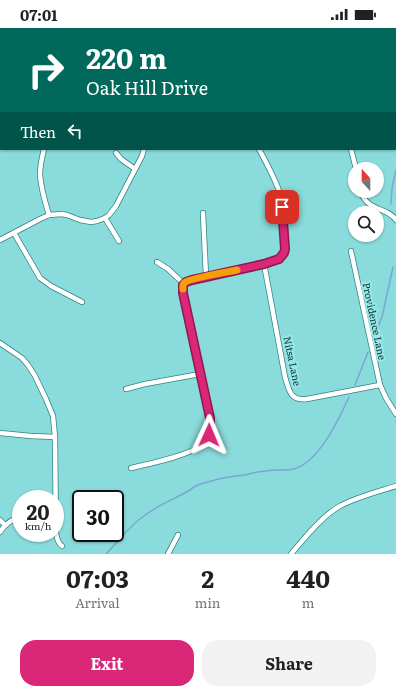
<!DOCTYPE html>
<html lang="en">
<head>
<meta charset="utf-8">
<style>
	:root { --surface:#fff; --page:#f2f2f2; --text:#202124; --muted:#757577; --accent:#db2777 }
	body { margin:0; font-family:Literata,serif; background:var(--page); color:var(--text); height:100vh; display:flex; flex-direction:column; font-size:15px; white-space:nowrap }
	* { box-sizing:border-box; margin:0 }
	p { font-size:13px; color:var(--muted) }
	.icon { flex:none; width:22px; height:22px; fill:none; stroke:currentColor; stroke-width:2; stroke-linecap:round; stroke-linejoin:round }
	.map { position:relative; height:526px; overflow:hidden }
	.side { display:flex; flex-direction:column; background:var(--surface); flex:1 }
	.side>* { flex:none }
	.top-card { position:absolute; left:0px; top:0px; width:396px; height:122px; box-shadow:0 1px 3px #0004; background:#00695c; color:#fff; overflow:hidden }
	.needle { width:26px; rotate:339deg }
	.buttons { position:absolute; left:348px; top:134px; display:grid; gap:8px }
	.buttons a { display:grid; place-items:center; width:36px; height:36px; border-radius:50%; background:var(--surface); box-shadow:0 1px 3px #0004; font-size:20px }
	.speed { position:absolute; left:12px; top:462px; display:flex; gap:8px; font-size:20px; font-weight:700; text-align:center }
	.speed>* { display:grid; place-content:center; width:52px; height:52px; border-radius:50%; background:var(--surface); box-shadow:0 1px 3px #0004; line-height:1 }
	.speed small { font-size:10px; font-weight:400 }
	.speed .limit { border:2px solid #111; border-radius:6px; background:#fff; color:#111 }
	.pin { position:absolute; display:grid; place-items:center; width:34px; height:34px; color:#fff; margin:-17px; border-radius:8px; box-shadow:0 2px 6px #0006 }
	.me { position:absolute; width:44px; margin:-22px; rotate:1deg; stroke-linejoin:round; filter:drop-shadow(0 0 3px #0008) }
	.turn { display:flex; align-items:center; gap:14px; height:84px; padding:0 20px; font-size:18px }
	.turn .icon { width:52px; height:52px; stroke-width:2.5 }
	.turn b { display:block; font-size:28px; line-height:34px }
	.then { display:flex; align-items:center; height:38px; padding:0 20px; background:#0003; gap:8px; font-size:15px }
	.eta { display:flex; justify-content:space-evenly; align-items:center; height:68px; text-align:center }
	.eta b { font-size:24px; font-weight:700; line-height:28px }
	.action { display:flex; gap:8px; margin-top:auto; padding:8px 20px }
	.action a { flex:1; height:46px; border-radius:16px; background:var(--accent); color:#fff; font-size:16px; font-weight:700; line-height:46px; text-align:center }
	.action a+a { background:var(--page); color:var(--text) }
	.status { display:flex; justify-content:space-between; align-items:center; height:28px; padding:0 20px; background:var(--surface); direction:ltr }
	.status svg { height:11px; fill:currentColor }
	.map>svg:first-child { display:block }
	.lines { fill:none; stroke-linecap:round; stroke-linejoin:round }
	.stream { stroke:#7da4d7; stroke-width:1.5 }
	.minor-casing { stroke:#318485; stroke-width:6 }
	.minor { stroke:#fff; stroke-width:4.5 }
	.route-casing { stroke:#8e194d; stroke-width:10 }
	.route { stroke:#db2777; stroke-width:7 }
	.slow { stroke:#f59e0b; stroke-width:7 }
	.labels { text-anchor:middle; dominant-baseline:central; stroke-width:4; stroke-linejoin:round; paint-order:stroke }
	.street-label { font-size:10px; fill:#123535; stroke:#97e8e8 }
</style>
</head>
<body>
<div class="status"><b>07:01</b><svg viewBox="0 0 49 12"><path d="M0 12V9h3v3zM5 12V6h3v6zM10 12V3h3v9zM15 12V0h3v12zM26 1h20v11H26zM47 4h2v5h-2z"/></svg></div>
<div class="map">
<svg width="396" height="526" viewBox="0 0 396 526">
	<rect width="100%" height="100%" fill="#8adbdb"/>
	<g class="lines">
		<g class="stream">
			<polyline points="342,0 342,1"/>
			<polyline points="395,98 396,101"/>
			<polyline points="391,176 392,160 396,142"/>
			<polyline points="378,299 382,289 393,239"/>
			<polyline points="355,357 368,324"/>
			<path d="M106,526C118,514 129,498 144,488C158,477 175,471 190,462C195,456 208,454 215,452C225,449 235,448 245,447C252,445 259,443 266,443C276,441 285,443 294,441C319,434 339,391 349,369"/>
		</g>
		<defs>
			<g id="minor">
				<polyline points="82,0 82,1"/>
				<polyline points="299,0 299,1"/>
				<polyline points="0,25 1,26"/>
				<path d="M44,121C42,129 40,138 40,147C41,160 45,174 49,187"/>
				<polyline points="351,121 356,141"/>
				<polyline points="116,125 121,131 135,141"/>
				<path d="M360,163C369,185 386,178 396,192"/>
				<polyline points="203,185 206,248"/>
				<polyline points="105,190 119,213"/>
				<polyline points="14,205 40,250 51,258 82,274"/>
				<polyline points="0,212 40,191 49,187 62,186 67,187 80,192 91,194 97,193 105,190 109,187 116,178 142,128 144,121"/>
				<polyline points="351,223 380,357 386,370 396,386"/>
				<polyline points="157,234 168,241 184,256"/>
				<path d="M264,236L285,349C289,362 290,373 307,371L380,357"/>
				<path d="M184,256C192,249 210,248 219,246C232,243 274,237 282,229C284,227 285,224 285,221C286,215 285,208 284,202C283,188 283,173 278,160C273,147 266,134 259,121"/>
				<path d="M0,315L22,330L28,337L35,348L46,371L53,388L55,409L56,505C57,510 57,514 62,518"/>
				<polyline points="126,361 145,356 200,346"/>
				<polyline points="0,405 31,408 55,409"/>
				<path d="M131,440C148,436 192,427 203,416C210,409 211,399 210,390L183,265L182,259L184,256"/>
				<polyline points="0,492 5,497"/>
				<path d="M0,504C5,496 12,491 21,489"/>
				<polyline points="168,526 178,507"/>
				<path d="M291,526C304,511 322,488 340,478C357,469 377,464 396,458"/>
			</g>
		</defs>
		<use href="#minor" class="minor-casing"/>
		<use href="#minor" class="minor"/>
	</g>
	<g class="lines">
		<defs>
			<polyline id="route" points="209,407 210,396 210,390 183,265 183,257 186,254 192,252 264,236 279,231 284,225 285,221 282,179"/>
		</defs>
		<use href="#route" class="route-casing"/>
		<use href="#route" class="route"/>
		<path class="slow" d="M183,261C183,258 182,258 184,255C189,250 228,244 237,242"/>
	</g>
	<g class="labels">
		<g class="street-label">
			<text transform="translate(375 293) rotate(78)">Providence Lane</text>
			<text transform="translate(293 333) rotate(78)">Nitsa Lane</text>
		</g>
	</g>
</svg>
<div class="buttons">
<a><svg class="needle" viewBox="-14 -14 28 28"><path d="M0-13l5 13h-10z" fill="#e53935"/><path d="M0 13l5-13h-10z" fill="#757577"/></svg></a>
<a><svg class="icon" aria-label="search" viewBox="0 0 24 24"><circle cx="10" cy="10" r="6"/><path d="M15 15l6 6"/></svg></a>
</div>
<div class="speed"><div>20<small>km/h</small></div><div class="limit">30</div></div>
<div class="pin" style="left:282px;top:179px;background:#d93025"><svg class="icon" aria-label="arrive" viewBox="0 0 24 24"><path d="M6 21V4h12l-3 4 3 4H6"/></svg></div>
<svg class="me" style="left:209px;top:407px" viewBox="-20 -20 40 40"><path d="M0-17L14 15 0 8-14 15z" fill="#db2777" stroke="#fff" stroke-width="4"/></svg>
<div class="top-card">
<div class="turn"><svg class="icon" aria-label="right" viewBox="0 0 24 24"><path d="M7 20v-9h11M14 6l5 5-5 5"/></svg><div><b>220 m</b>Oak Hill Drive</div></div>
<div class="then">Then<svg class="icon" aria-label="left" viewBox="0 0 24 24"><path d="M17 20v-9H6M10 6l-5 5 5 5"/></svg></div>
</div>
</div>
<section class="side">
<div class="eta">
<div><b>07:03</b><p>Arrival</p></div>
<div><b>2</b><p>min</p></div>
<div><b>440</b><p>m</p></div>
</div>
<div class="action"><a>Exit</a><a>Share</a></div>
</section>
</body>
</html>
